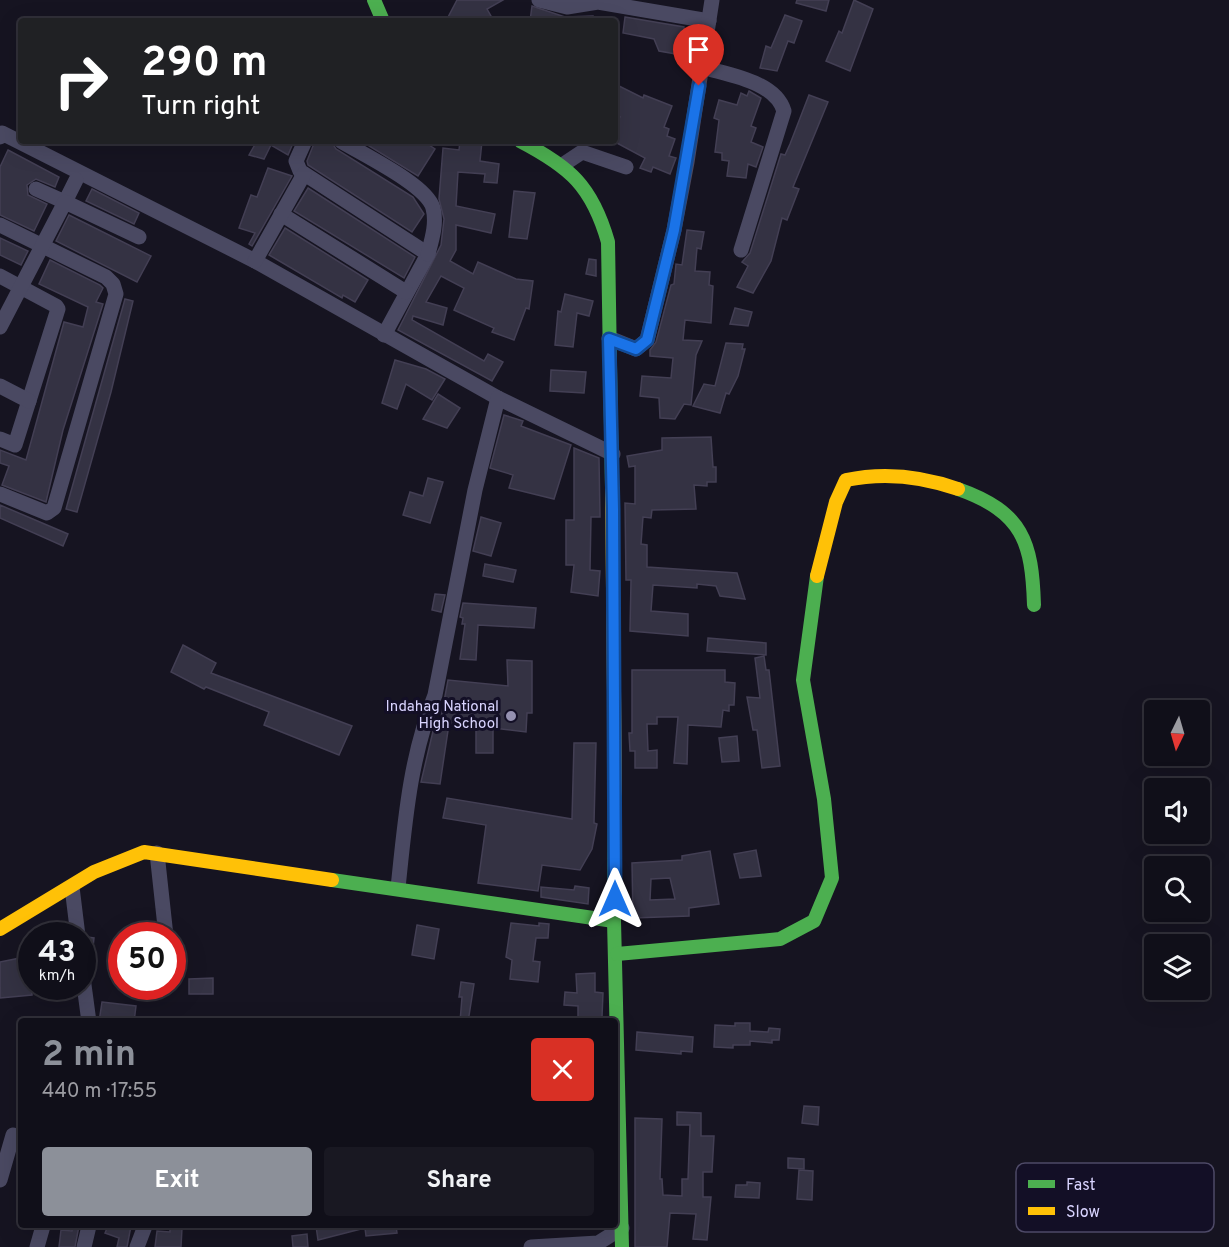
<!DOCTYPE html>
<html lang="en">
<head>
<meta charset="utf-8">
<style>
	:root { --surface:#100f19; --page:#191822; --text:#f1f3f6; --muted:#9c9ca2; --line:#302f38; --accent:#8c9099 }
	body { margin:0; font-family:Overpass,sans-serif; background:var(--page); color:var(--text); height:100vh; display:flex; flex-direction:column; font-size:22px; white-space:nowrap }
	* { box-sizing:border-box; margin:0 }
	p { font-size:20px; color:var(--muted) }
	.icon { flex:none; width:33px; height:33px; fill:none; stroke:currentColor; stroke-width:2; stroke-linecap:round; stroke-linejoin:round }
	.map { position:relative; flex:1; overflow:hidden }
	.details { position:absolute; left:18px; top:1018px; width:600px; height:210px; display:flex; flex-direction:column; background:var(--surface); border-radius:6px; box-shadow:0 6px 24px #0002,0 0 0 2px var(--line) }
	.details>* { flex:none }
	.hud { position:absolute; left:18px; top:18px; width:600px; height:126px; border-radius:6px; box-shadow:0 6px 24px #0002,0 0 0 2px var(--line); background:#202124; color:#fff; overflow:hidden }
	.needle { width:39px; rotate:185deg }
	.tools { position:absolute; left:1144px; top:700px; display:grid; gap:12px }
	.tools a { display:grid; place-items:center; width:66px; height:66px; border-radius:6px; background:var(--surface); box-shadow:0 6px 24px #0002,0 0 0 2px var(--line); font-size:30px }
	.speed { position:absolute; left:18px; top:922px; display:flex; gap:12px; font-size:30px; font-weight:700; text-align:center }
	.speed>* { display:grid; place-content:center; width:78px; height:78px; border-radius:50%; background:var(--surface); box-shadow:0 6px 24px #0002,0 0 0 2px var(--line); line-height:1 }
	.speed small { font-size:15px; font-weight:400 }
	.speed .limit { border:9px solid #d22; background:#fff; color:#111 }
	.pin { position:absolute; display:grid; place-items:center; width:51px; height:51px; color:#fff; margin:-62px -26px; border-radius:50% 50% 50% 0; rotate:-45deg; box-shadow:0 0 6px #0007 }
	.pin .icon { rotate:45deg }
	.me { position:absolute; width:66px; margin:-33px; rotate:0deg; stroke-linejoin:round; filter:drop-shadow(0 0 4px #0008) }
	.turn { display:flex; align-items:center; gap:21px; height:126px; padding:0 24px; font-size:27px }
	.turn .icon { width:78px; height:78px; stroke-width:2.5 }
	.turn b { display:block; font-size:42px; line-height:51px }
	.round { display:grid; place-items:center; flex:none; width:63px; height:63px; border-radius:6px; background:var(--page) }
	.headline { display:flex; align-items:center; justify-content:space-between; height:102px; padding:0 24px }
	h1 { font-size:36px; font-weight:700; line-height:45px; color:var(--accent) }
	.action { display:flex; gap:12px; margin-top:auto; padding:12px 24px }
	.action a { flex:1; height:69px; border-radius:6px; background:var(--accent); color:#fff; font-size:24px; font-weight:700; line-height:69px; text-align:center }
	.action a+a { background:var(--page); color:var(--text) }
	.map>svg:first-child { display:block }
	.building { fill:#343243; stroke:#433f54; stroke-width:1.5; fill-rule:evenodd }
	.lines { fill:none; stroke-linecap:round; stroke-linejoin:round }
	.street { stroke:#4a4962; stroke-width:15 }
	.fast { stroke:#4caf50; stroke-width:14 }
	.slow { stroke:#ffc107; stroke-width:14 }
	.route-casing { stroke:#114b97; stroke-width:15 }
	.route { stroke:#1a73e8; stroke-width:10 }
	.poi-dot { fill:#9591b1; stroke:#130f26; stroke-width:2 }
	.labels { text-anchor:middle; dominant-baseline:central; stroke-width:6; stroke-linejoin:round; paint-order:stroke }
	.poi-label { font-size:15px; fill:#d9d4ff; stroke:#130f26; text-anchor:end }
	.key { fill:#130f26; stroke:#4e4a67; stroke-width:1.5 }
	.key-label { font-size:16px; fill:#d9d4ff }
</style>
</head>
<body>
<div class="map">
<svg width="1229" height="1247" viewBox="0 0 1229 1247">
	<rect width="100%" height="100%" fill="#161421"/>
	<g class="building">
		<polygon points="457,0 503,0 487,9 491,16 483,21 446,21"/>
		<polygon points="797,0 829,0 826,11 796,3"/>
		<polygon points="854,0 873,9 850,71 826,61 839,31 842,33"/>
		<polygon points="532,6 565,17 593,16 593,21 530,21"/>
		<polygon points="785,15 802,21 794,43 788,41 777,71 760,68 766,46 771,48"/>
		<polygon points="625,17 684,27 682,55 659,51 654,39 623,33"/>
		<polygon points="615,84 643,98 644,95 672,106 664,127 669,129 667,136 675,139 669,156 676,158 670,174 653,167 651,172 640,168 645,158 615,142 615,127 620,117 615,115"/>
		<polygon points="749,91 761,98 751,126 756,128 751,142 763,147 756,167 748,164 746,178 727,176 729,161 722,160 722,153 715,152 719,120 714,118 719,100 737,105 741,93 747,96"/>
		<polygon points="809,95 828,102 793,187 799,189 787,220 782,218 771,261 753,293 737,287 748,266 742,262 750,253 781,154 785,155 790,144"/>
		<polygon points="257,141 294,141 288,155 271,145 264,159 249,155"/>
		<polygon points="315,141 331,141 336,149 413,197 424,214 412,232 308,165 307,161"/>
		<polygon points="361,141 423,141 435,149 418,176"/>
		<polygon points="460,141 482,141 480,161 499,164 497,183 484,182 485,174 458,172 456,206 495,214 491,233 456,225 456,250 450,261 473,274 478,262 516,279 533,281 529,309 526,308 514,340 492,332 494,328 454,310 464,288 441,276 426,302 447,308 443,325 413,316 412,320 484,361 488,354 503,362 492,381 398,330 441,245 444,219 439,199 443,148 459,150"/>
		<polygon points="8,150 59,177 55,187 36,179 27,185 28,195 47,204 34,231 0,215 0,167"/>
		<polygon points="268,168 292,176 252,246 249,244 255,233 239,228 251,195 257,197"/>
		<polygon points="308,188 415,257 404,278 294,211"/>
		<polygon points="92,189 139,213 134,224 86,201"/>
		<polygon points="514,191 535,193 527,239 509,237"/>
		<polygon points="69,215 151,256 137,282 56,241"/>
		<polygon points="285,228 368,280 355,302 343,295 342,298 269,255"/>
		<polygon points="687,230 704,232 701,249 697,248 695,271 710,272 709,285 713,286 711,323 685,320 683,340 702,341 696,355 691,405 684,404 675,419 660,418 659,398 640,396 642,376 671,378 673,358 650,356 650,350 656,342 671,285 674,284 676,264 682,265"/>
		<polygon points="0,238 28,251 21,265 0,255"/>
		<polygon points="589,259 596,260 596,276 586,274"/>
		<polygon points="50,260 100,285 103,288 96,302 103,304 63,430 46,502 2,485 9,466 0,463 0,450 26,460 64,322 83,327 88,307 39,284"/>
		<polygon points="565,294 593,301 589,316 577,313 573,347 555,345 558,311 561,312"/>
		<polygon points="125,299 133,301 111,392 77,512 66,509"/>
		<polygon points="735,308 752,312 748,326 730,324"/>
		<polygon points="726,343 743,344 742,349 745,349 738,376 729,394 726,393 720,413 693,406 704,384 715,386"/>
		<polygon points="395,360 426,369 445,379 432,400 406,384 397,409 382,403"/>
		<polygon points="551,370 586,372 584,393 550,391"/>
		<polygon points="438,394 460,408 447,428 423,419"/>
		<polygon points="504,415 523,421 521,426 571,445 554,499 509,488 513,475 490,468"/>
		<polygon points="711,437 713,467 716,467 716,482 707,482 707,486 694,485 696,509 652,510 651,518 643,517 641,544 647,545 647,567 737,573 745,599 720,596 716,586 697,584 697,588 653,585 651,611 688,614 688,636 630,631 631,580 626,580 625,503 635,504 635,466 629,467 627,456 662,450 662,438"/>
		<polygon points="574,448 599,458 600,517 591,517 590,570 600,571 598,596 571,592 574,565 566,565 566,520 574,520"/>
		<polygon points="428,478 443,482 430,523 403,515 410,492 423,496"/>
		<polygon points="0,505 68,534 63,546 0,518"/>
		<polygon points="481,517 501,523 491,556 473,551"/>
		<polygon points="485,564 516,570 513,582 483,576"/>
		<polygon points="435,594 445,595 441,612 432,610"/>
		<polygon points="463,603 536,608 534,628 478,625 476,660 460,659 465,624 462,624 463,618 460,617"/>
		<polygon points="708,638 766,643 766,655 707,651"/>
		<polygon points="183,645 216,663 211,673 352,726 339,755 264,725 269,712 206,687 204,689 171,672"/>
		<polygon points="764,656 766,670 769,670 780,766 762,768 757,730 753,730 747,697 760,698 755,658"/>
		<polygon points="507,660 532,661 532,713 527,713 526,732 493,728 493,753 476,753 476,727 449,724 440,784 421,782 434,727 439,728 448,680 508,686"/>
		<polygon points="632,670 725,670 725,682 735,683 734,705 729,705 729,711 723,710 721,727 688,725 687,764 674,763 678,717 657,717 657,724 647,724 648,751 657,750 657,768 635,768 635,751 630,751 629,733 632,733"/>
		<polygon points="737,736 739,761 722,762 719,738"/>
		<polygon points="574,743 596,743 594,823 597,824 592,849 580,870 542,865 538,891 478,883 486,825 443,818 447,798 572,819"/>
		<polygon points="756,850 761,876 740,878 734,854"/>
		<path d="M710,851L719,904L689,908V916L633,918L632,863L682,860V856ZM670,878L675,899L650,900L651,879Z"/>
		<polygon points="575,886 589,888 588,904 541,897 541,887 574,890"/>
		<polygon points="511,923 539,926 539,923 549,924 548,938 536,938 533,961 540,962 538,982 510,979 512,960 506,957"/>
		<polygon points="417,925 439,929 434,959 412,955"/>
		<polygon points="87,937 94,938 91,967 82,960 83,944"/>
		<polygon points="25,957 26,964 32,963 32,995 0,998 0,962"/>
		<polygon points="595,973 595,992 603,993 602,1017 578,1017 578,1006 564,1005 565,992 577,993 576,974"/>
		<polygon points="213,978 213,994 189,994 189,979"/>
		<polygon points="461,982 474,984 468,1022 460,1022 462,997 459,997"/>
		<polygon points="102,1002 136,1006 134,1022 99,1022"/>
		<polygon points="735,1023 750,1023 750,1031 768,1032 769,1028 780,1029 779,1040 772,1040 772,1043 750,1041 750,1045 733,1045 733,1048 714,1047 715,1025 735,1026"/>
		<polygon points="637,1032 693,1037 692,1052 681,1051 681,1054 636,1050"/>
		<polygon points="804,1106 819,1107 818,1125 802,1123"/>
		<polygon points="677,1112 701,1113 701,1136 714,1136 712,1172 703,1172 703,1197 711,1197 707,1240 693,1239 696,1214 670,1213 667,1247 635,1247 635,1118 662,1119 660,1179 662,1179 663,1195 682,1196 682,1179 688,1179 690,1125 677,1125"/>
		<polygon points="788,1158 804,1159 804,1169 788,1168"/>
		<polygon points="799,1170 813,1171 812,1200 797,1199"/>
		<polygon points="747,1182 760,1183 759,1198 735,1197 736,1185 747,1185"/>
		<polygon points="73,1226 79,1226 75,1247 59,1247 61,1230 72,1231"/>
		<polygon points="108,1226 131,1226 127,1247 117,1247 119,1238 105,1233"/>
		<polygon points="316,1226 396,1226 397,1233 366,1236 365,1228 318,1240"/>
		<polygon points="170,1227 182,1228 181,1247 155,1247 157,1231 170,1232"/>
		<polygon points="307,1234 308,1247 293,1247 292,1236"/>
	</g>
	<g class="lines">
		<g class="street">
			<polyline points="539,0 567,7 598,2 709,21"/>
			<path d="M702,67C728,75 775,81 784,111L741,250"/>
			<polyline points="0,137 2,133 255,261 498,398 613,454"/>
			<polyline points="305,141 296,161 300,171 428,254 384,335"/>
			<path d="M341,141C362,154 427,185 433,208C437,223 432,239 428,254"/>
			<polyline points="564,164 582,152 626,167"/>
			<polyline points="36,189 65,202 76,180"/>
			<polyline points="281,214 406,292"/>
			<polyline points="0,225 106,277 113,284 116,294 54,508 47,513 0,494"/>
			<polyline points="255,261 304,174"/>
			<polyline points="0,276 56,306 58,309 15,445 0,439"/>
			<polyline points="0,327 65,202 139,237"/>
			<polyline points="609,338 636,349 647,340 674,230 687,162 712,0"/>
			<polyline points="0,386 29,401"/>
			<polyline points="157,853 166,936"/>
			<polyline points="72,887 78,936"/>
			<path d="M398,888C405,821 410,757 435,695L475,490L498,398"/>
			<polyline points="82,970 89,1022"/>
			<polyline points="0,1180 13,1135"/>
			<polyline points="37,1247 43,1226"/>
			<polyline points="84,1247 89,1226"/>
			<polyline points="137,1247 145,1226"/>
			<polyline points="531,1247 598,1243 622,1228"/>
		</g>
		<g class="fast">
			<polyline points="374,0 383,21"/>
			<path d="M520,141C570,167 592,186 608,242L612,487"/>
			<path d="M958,489C1023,512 1032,542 1034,605"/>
			<polyline points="615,792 614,921 622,1247"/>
			<polyline points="332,880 614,921"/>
			<polyline points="617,954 780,939 814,921 832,878 824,799 803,680 817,576"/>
		</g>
		<g class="slow">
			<polyline points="612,487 615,792"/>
			<path d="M817,576L836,502L846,480C884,472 921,476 958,489"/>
			<polyline points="0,929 94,872 144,852 332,880"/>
		</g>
	</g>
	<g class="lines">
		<defs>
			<polyline id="route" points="615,899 613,509 609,339 636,349 647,340 674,230 699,86"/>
		</defs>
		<use href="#route" class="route-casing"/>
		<use href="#route" class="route"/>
	</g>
	<circle class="poi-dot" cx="511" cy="716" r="6"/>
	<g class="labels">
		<g class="poi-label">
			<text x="499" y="707">Indahag National<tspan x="499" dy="17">High School</tspan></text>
		</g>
	</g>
	<rect x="1016" y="1163" width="198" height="69" rx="9" class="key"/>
	<rect x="1028" y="1180" width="27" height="8" fill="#4caf50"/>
	<rect x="1028" y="1207" width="27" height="8" fill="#ffc107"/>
	<g class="key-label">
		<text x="1066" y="1190">Fast</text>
		<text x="1066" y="1217">Slow</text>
	</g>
</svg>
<div class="tools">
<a><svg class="needle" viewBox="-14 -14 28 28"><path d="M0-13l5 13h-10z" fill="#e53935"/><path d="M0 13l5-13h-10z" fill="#9c9ca2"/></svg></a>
<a><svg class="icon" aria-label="sound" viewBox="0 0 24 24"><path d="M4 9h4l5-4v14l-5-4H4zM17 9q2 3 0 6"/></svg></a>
<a><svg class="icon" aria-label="search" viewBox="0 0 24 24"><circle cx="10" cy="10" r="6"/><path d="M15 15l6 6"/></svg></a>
<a><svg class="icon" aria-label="layers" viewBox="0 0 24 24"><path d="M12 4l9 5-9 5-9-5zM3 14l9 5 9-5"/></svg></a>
</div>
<div class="speed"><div>43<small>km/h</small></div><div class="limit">50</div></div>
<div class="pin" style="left:699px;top:86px;background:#d93025"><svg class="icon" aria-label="arrive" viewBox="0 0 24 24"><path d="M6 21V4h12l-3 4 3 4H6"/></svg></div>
<svg class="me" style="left:615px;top:899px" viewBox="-20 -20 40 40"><path d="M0-17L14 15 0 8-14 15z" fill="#1a73e8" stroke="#fff" stroke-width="4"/></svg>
<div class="hud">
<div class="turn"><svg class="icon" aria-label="right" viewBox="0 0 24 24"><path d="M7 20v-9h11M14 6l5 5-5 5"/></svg><div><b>290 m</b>Turn right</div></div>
</div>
<section class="details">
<div class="headline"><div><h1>2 min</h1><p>440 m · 17:55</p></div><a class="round" style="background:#d93025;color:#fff"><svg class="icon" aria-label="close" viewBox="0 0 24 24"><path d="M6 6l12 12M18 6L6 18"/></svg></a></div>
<div class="action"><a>Exit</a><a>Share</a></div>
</section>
</div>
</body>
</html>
